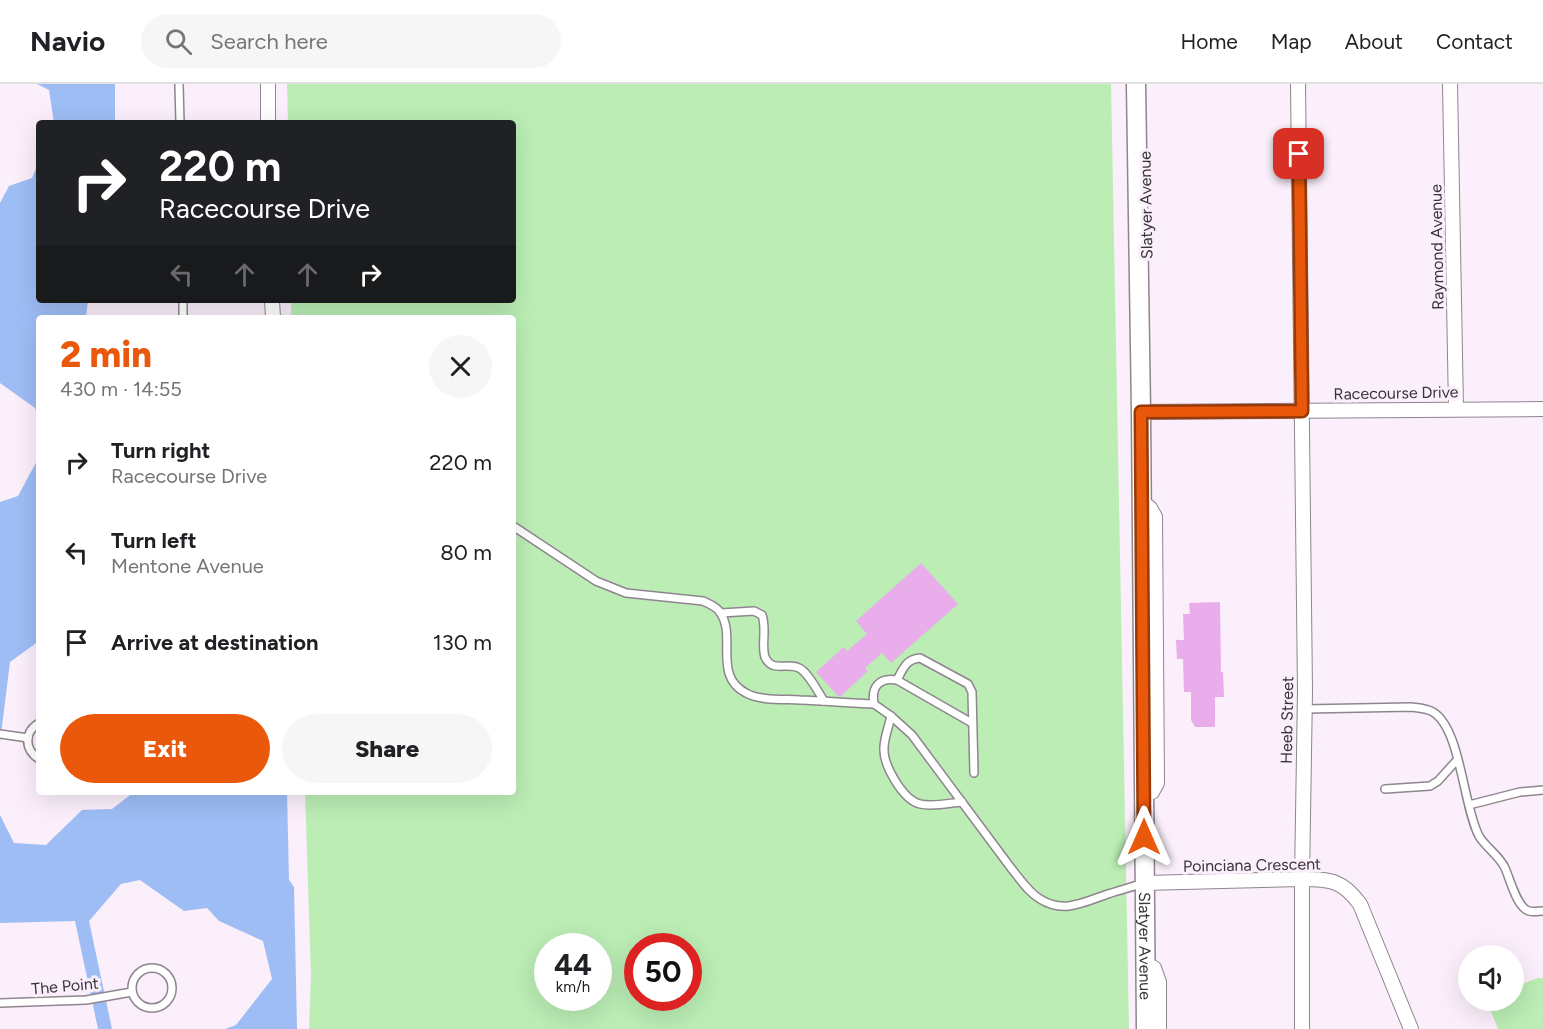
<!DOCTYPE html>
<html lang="en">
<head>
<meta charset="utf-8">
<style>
	:root { --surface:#fff; --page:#f6f6f6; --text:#202124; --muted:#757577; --line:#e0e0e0; --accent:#ea580c }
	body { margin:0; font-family:Figtree,sans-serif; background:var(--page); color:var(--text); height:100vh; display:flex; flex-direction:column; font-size:22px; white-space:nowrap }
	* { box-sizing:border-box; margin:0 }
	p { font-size:20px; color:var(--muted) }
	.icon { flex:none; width:33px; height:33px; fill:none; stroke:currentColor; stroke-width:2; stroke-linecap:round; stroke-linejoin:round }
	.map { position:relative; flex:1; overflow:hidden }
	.panel { position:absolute; left:36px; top:231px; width:480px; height:480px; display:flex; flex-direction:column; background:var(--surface); border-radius:6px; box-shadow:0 6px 24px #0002 }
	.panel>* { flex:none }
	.guide { position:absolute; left:36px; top:36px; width:480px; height:183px; border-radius:6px; box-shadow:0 6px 24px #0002; background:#202124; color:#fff; overflow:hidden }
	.buttons { position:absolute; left:1458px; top:861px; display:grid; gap:12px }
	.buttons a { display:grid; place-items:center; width:66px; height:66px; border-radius:50%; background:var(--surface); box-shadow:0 6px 24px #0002; font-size:30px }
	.speed { position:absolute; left:534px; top:849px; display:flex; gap:12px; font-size:30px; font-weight:700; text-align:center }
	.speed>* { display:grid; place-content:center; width:78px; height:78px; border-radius:50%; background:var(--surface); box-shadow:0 6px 24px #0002; line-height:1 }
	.speed small { font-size:15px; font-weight:400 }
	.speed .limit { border:9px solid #d22; background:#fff; color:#111 }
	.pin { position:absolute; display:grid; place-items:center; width:51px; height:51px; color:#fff; margin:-26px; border-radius:12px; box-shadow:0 3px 9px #0006 }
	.me { position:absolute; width:66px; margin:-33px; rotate:0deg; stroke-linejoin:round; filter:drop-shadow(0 0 4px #0008) }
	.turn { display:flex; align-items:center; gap:21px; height:126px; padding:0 24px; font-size:27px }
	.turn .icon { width:78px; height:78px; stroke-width:2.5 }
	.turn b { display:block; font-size:42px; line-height:51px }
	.lanes { display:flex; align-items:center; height:57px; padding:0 24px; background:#0003; justify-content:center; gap:30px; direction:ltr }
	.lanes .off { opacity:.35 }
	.round { display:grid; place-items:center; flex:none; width:63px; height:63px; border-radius:32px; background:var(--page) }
	.head { display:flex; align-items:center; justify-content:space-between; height:102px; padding:0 24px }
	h1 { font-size:36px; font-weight:800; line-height:45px; color:var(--accent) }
	.primary-button { display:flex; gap:12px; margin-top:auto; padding:12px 24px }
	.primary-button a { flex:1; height:69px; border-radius:36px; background:var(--accent); color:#fff; font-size:24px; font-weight:800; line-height:69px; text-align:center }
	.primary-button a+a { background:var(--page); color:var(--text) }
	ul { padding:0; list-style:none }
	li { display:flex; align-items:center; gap:18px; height:90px; padding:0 24px }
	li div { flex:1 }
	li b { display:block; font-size:22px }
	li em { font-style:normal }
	header { display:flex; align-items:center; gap:36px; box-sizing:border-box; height:84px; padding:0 30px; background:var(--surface); border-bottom:2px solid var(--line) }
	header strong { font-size:28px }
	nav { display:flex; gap:33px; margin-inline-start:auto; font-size:21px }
	.search { width:420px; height:54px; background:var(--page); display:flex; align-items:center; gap:15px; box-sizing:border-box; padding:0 21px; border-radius:33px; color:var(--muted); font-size:22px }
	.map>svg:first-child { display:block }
	.green { fill:#bbedb5; fill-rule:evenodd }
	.water { fill:#9ebdf5 }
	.building { fill:#eaadec }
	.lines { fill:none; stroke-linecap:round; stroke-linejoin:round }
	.lane-casing { stroke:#8f858f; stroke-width:10 }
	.street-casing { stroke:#8f858f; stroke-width:16 }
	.secondary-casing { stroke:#8f858f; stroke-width:21 }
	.lane { stroke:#fff; stroke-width:7 }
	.street { stroke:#fff; stroke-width:14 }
	.secondary { stroke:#fff; stroke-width:18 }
	.route-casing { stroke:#983908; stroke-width:15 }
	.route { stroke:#ea580c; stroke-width:10 }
	.labels { text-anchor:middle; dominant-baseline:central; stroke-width:6; stroke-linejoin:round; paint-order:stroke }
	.street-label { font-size:16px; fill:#373338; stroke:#faeffa }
</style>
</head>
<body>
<header>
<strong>Navio</strong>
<div class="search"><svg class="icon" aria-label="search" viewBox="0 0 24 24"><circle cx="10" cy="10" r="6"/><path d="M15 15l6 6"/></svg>Search here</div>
<nav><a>Home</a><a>Map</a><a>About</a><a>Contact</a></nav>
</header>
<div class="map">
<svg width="1543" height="945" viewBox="0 0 1543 945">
	<rect width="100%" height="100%" fill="#faeffa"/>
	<g class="green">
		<path d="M287,0H1111L1129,945H309L311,891L305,708H513V234H291V216H513V39H288ZM548,862H598V914H548ZM638,862H688V914H638Z"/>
		<polygon points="1538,894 1543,894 1543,945 1498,945 1487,917 1514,916 1514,903"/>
	</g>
	<g class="water">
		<polygon points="37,0 115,0 115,39 54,39 49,6"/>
		<polygon points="39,77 39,216 88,216 86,234 39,234 39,338 35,324 0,299 0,119 9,102 32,94"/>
		<polygon points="39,373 39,557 10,578 0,658 0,418 18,412"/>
		<polygon points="134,708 287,708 289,796 294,803 297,945 225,945 236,941 272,895 263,857 219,837 207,824 184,827 140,796 121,800 89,837 112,945 98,945 75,837 0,839 0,731 14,759 46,761 82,726 112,725"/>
	</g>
	<g class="building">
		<polygon points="921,479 958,520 891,579 882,569 865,584 868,587 840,613 838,612 816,588 844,563 847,567 867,550 856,537"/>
		<polygon points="1220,518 1221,588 1223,588 1224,613 1215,613 1215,643 1195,643 1191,636 1191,608 1184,608 1183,575 1177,575 1176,556 1184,556 1183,530 1190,530 1189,519"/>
	</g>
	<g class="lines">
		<defs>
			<g id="lane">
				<polyline points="179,0 180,39"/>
				<polyline points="183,216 183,234"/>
				<path d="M513,442L596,497L626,509L703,517C709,520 718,523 721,530C736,553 713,592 746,609C760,617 784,615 800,616C825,617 849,619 874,620"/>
				<path d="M721,529L754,527L762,531C767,545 761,561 765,573C772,589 786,578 799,584C808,588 818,608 824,617"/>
				<path d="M897,596C903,585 906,575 920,574L968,600L972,608L974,689"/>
				<path d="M1305,625L1411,623C1419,624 1426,624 1433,628C1461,645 1463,722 1479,752C1486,764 1499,771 1505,784C1510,795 1517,824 1529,827C1533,828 1539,827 1543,827"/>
				<path d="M891,632C889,642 884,654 884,664C883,681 903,716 920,720C933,723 949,719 962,718"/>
				<path d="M39,639C24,648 24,665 39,675"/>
				<path d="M972,639L897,596C879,593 871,603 874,620L891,632L912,651L1011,784C1020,795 1028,808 1040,815C1064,830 1084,818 1108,810C1120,806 1132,803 1144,799"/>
				<polyline points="0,650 28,654"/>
				<polyline points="1385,705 1430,702 1438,697 1457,676"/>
				<polyline points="1469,721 1520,708 1543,706"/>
				<circle cx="152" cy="904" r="20"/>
				<polyline points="0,919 86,916 132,908"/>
			</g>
			<g id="street">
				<polyline points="268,0 268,39"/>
				<polyline points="1298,0 1305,607 1302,795 1302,945"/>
				<polyline points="1450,0 1456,325"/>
				<polyline points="272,216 273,234"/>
				<polyline points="1141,328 1543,325"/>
				<polyline points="1142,418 1150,424 1155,433 1157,699 1152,708 1144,710"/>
				<path d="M1144,799L1302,795C1330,795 1342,796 1360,820L1411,945"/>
				<polyline points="1145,880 1154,884 1159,898 1159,945"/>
			</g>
			<g id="secondary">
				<path id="s1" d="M1136,0L1141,328L1146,945"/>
			</g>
		</defs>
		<use href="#lane" class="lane-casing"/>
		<use href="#street" class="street-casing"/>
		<use href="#secondary" class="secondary-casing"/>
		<use href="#lane" class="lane"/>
		<use href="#street" class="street"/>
		<use href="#secondary" class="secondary"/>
	</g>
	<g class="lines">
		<defs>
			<polyline id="route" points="1144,753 1141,328 1302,327 1299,70"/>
		</defs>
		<use href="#route" class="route-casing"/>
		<use href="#route" class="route"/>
	</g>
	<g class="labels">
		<g class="street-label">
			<text transform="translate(1146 121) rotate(-91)">Slatyer Avenue</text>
			<text transform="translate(1437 163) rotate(-91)">Raymond Avenue</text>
			<text transform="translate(1396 309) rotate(-1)">Racecourse Drive</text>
			<text transform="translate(1287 636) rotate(-89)">Heeb Street</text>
			<text transform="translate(1252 781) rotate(-1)">Poinciana Crescent</text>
			<text stroke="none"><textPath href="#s1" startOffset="862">Slatyer Avenue</textPath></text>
			<text transform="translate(65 902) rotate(-5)">The Point</text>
		</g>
	</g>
</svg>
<div class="buttons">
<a><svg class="icon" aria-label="sound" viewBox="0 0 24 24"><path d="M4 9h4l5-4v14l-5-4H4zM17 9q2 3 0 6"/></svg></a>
</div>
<div class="speed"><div>44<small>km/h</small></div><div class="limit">50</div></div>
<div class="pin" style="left:1299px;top:70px;background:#d93025"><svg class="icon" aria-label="arrive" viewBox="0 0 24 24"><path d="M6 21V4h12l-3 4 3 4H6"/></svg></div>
<svg class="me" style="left:1144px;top:753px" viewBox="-20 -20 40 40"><path d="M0-17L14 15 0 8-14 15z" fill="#ea580c" stroke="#fff" stroke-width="4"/></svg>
<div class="guide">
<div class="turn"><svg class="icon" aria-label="right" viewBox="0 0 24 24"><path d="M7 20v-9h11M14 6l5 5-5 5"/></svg><div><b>220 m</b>Racecourse Drive</div></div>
<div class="lanes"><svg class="icon off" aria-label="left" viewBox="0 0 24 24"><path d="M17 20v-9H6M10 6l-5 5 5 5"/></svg><svg class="icon off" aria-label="ahead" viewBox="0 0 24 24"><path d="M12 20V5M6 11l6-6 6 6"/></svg><svg class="icon off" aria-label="ahead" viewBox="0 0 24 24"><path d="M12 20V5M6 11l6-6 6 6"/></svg><svg class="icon" aria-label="right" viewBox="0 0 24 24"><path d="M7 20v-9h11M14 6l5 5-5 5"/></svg></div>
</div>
<section class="panel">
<div class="head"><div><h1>2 min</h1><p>430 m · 14:55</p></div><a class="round"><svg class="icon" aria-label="close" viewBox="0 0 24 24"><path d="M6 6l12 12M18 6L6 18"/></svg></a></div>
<ul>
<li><svg class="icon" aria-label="right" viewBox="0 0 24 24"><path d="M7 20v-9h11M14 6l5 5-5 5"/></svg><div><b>Turn right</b><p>Racecourse Drive</p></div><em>220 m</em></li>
<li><svg class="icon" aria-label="left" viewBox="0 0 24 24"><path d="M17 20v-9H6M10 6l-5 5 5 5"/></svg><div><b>Turn left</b><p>Mentone Avenue</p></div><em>80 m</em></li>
<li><svg class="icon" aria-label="arrive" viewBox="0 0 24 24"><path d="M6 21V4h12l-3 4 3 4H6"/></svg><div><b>Arrive at destination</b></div><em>130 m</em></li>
</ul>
<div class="primary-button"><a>Exit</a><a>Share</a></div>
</section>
</div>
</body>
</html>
